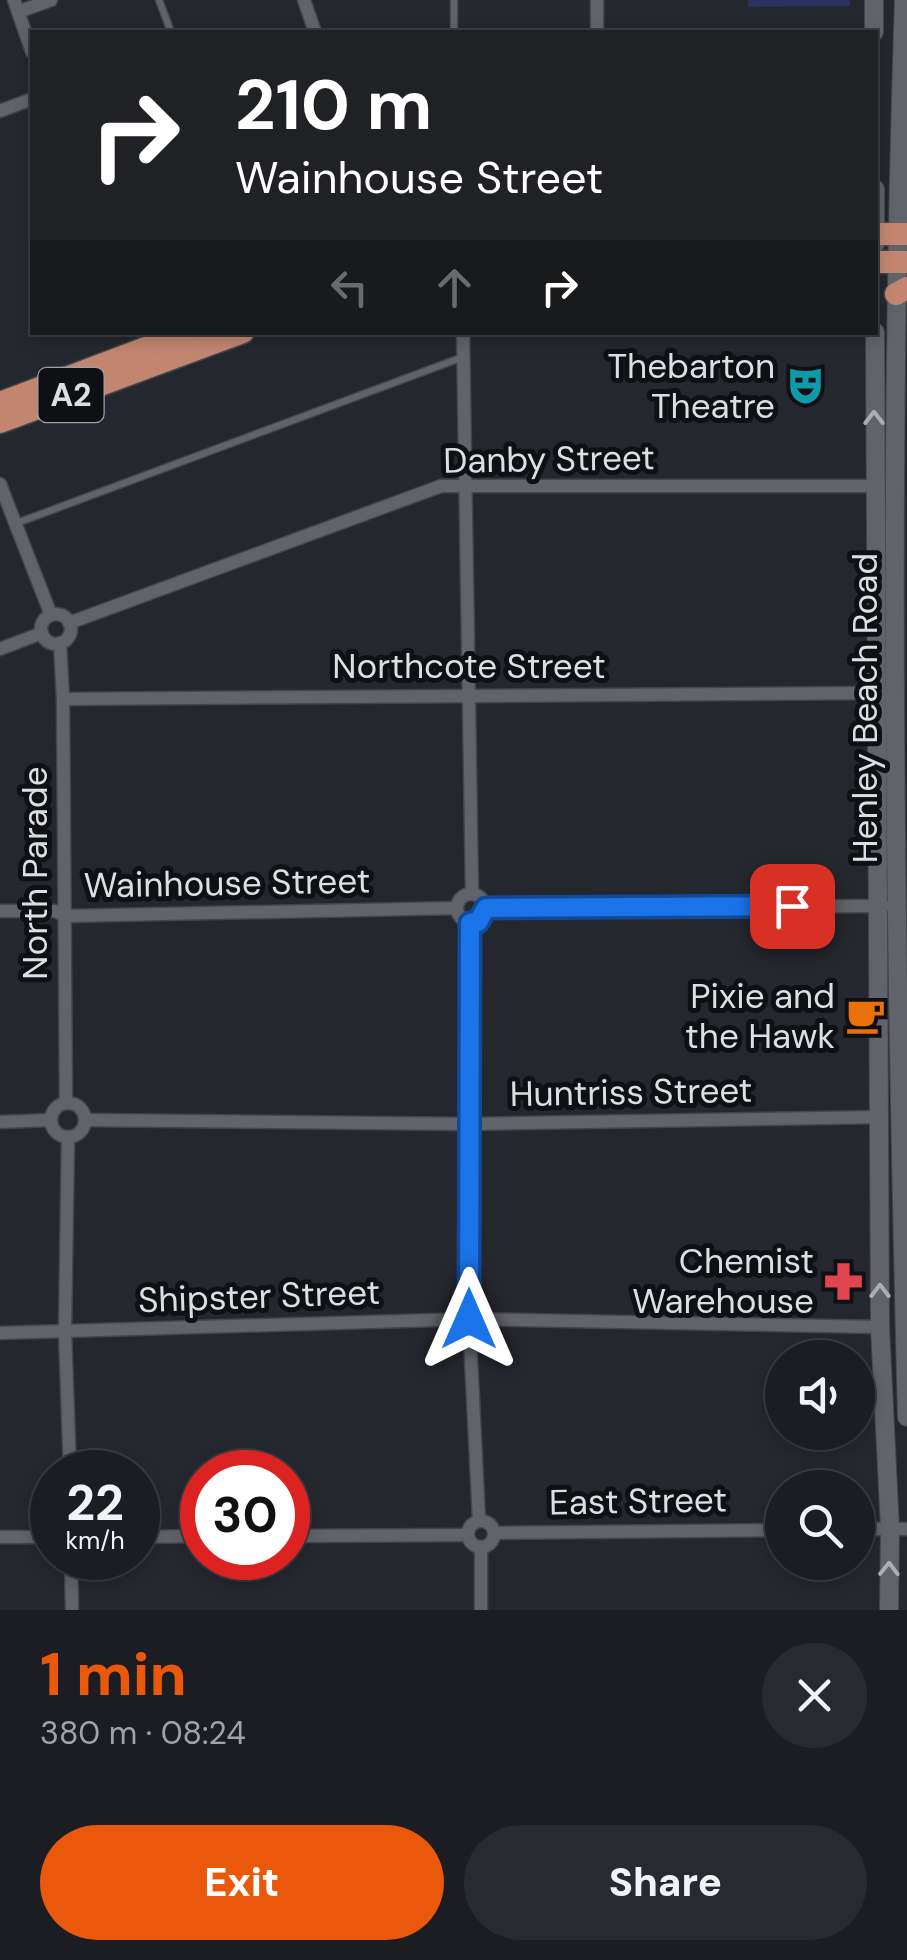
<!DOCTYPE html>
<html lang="en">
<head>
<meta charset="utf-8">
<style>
	:root { --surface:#1c1d22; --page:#292a2f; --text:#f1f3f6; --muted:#a0a2a5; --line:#3a3b40; --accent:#ea580c }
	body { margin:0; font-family:"DM Sans",sans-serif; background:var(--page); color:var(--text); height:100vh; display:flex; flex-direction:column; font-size:38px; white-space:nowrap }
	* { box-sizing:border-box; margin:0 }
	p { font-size:32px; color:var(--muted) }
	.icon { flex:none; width:55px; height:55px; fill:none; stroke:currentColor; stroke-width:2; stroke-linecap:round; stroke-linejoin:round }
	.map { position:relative; height:1610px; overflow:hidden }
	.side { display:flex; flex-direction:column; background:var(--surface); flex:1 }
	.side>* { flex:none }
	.top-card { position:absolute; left:30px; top:30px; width:848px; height:305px; border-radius:0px; box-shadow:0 5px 15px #0003,0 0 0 2px var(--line); background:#202124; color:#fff; overflow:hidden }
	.controls { position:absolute; left:765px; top:1340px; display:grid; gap:20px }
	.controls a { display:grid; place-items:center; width:110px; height:110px; border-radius:50%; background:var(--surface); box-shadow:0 5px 15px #0003,0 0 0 2px var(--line); font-size:50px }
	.speed { position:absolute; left:30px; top:1450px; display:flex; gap:20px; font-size:50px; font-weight:700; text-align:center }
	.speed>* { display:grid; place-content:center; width:130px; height:130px; border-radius:50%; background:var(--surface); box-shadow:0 5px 15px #0003,0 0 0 2px var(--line); line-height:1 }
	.speed small { font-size:25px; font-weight:400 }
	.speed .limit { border:15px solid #d22; background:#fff; color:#111 }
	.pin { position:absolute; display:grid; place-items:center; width:85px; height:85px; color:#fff; margin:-42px; border-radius:20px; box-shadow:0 5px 15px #0006 }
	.me { position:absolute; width:110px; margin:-55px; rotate:0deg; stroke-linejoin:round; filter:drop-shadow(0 0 8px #0008) }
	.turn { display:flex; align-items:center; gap:35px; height:210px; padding:0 40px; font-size:45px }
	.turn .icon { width:130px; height:130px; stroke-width:2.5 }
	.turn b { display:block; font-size:70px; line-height:85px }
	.lanes { display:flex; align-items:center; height:95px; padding:0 40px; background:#0003; justify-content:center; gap:50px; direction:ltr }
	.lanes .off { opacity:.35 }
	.round { display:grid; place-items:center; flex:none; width:105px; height:105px; border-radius:52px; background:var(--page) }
	.headline { display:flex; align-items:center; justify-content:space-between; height:170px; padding:0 40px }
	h1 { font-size:60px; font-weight:800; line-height:75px; color:var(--accent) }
	.button { display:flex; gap:20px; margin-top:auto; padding:20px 40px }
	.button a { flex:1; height:115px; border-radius:60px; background:var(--accent); color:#fff; font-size:40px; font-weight:800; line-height:115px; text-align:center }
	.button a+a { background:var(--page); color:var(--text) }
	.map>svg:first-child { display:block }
	.green { fill:#2a3261 }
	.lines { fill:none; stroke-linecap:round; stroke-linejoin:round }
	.service-casing { stroke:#44464b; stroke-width:9 }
	.minor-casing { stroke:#44464b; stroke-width:15 }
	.secondary-casing { stroke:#44464b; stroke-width:20 }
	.trunk-casing { stroke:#44464b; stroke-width:25 }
	.service { stroke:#61636b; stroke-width:6 }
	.minor { stroke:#61636b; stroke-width:12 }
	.secondary { stroke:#61636b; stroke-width:18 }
	.trunk { stroke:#c28670; stroke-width:22 }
	.oneway { stroke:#abadb3 }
	.route-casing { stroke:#114b97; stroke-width:25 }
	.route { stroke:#1a73e8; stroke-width:18 }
	.labels { text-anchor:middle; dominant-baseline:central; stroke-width:10; stroke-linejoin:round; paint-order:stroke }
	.shield { fill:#0f1013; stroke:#9fa0a5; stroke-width:2.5 }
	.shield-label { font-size:32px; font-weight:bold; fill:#dddee3 }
	.poi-label { font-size:35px; fill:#dddee3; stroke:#0f1013; text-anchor:end }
	.street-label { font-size:35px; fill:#dddee3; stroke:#0f1013 }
</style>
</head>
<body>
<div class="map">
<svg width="907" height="1610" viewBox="0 0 907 1610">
	<rect width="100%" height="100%" fill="#25272e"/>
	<polygon class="green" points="748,0 850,0 850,6 748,7"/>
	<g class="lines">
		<defs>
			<g id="service">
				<polyline points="159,0 171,32"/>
				<polyline points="454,0 454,32"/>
				<polyline points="17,523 463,357"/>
			</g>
			<g id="minor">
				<polyline points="14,0 32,52"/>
				<polyline points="304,0 315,32"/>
				<polyline points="597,0 597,32"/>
				<polyline points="18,12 51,0"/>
				<polyline points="0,111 32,99"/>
				<polyline points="463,332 472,893"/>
				<polyline points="0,484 51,615"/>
				<circle cx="56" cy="629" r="15"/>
				<polyline points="69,623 441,486 874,486"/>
				<polyline points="60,643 63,699 66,1103"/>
				<polyline points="0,649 42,633"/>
				<polyline points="63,699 875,693"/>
				<circle cx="471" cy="908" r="14"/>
				<polyline points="486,908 884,906"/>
				<polyline points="0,911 55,911 66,916 457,908"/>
				<polyline points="470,923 469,1319 479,1520"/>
				<circle cx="68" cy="1120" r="17"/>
				<polyline points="85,1120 471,1124 879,1117"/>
				<polyline points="0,1122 51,1120"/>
				<polyline points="68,1137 65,1332 70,1472"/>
				<polyline points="0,1333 469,1319 880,1327"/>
				<circle cx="481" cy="1534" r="13"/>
				<polyline points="858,1529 907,1529"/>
				<polyline points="495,1533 782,1530"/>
				<polyline points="288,1536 467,1535"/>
				<polyline points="0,1537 52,1537"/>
				<polyline points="138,1537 202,1536"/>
				<polyline points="481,1547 481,1610"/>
				<polyline points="71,1558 72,1610"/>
			</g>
			<g id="secondary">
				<polyline points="874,0 874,32"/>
				<path d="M904,0C888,472 895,945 907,1417"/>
				<polyline points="875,189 875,244"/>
				<polyline points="875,332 880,1327 890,1529 889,1610"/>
			</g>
			<g id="trunk">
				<polyline points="875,234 907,234"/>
				<polyline points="875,262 907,262"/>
				<polyline points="896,294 907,288"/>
				<polyline points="0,403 188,332"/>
				<polyline points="0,422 243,332"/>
			</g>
		</defs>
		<use href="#service" class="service-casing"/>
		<use href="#minor" class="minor-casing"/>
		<use href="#secondary" class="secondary-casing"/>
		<use href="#trunk" class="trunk-casing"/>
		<use href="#service" class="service"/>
		<use href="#minor" class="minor"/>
		<use href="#secondary" class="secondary"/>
		<use href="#trunk" class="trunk"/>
	</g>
	<defs><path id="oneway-chevron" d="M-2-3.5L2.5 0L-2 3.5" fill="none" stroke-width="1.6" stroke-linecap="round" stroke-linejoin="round" transform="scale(2.5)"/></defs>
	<g class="oneway">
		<use href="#oneway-chevron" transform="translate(874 418) rotate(-90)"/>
		<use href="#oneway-chevron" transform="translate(880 1291) rotate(-90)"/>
		<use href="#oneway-chevron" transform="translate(889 1569) rotate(-89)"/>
	</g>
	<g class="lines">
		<defs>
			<polyline id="route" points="469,1319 470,923 478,922 486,908 792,906"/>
		</defs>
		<use href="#route" class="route-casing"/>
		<use href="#route" class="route"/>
	</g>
	<defs>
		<symbol id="theatre-bare" viewBox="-9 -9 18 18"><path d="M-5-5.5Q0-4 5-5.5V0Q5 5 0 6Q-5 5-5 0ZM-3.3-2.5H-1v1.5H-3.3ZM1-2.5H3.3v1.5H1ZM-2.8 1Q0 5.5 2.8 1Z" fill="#0f9aa8" stroke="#0f1013" stroke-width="2.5" paint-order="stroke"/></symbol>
		<symbol id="cafe-bare" viewBox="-9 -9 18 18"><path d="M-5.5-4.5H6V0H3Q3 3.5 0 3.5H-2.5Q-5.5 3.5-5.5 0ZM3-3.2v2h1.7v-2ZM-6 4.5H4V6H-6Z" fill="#e8710a" stroke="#0f1013" stroke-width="2.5" paint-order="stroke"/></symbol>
		<symbol id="pharmacy-bare" viewBox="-9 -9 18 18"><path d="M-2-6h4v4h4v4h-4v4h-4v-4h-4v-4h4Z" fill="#e0444e" stroke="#0f1013" stroke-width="2.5" paint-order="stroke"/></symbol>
	</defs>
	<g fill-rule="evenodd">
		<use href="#theatre-bare" x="778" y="358" width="55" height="55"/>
		<use href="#cafe-bare" x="838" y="988" width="55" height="55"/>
		<use href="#pharmacy-bare" x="816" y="1254" width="55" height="55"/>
	</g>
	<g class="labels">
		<rect class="shield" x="38.5" y="368" width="65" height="54" rx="8"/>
		<g class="shield-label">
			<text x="71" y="395">A2</text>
		</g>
		<g class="poi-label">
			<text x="775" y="366">Thebarton<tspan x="775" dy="40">Theatre</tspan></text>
			<text x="835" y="996">Pixie and<tspan x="835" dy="40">the Hawk</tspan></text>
			<text x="814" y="1261">Chemist<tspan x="814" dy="40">Warehouse</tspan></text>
		</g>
		<g class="street-label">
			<text transform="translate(549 459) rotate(-1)">Danby Street</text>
			<text x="469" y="666">Northcote Street</text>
			<text transform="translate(865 708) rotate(-90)">Henley Beach Road</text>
			<text transform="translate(35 873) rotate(-90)">North Parade</text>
			<text transform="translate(227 883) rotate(-1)">Wainhouse Street</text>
			<text transform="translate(631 1092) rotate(-1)">Huntriss Street</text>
			<text transform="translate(259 1296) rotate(-2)">Shipster Street</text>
			<text transform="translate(638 1501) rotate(-1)">East Street</text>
		</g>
	</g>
</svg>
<div class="controls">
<a><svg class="icon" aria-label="sound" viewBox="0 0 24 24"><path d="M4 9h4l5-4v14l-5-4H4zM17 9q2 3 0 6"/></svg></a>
<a><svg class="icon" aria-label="search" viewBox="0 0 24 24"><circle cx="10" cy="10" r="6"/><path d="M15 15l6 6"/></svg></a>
</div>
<div class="speed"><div>22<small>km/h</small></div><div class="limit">30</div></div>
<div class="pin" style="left:792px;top:906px;background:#d93025"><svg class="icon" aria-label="arrive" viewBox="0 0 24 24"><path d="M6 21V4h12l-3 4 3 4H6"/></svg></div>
<svg class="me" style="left:469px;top:1319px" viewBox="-20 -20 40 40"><path d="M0-17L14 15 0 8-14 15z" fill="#1a73e8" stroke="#fff" stroke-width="4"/></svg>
<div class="top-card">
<div class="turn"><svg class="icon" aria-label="right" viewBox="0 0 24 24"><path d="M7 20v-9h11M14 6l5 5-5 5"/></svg><div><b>210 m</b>Wainhouse Street</div></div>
<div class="lanes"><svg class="icon off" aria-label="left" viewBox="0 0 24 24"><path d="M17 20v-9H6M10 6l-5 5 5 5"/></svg><svg class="icon off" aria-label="ahead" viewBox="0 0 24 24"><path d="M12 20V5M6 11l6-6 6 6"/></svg><svg class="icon" aria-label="right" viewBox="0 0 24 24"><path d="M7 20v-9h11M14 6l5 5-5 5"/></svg></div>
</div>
</div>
<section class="side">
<div class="headline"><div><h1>1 min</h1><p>380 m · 08:24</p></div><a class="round"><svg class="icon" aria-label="close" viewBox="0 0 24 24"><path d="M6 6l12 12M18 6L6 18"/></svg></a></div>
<div class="button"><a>Exit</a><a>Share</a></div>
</section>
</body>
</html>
